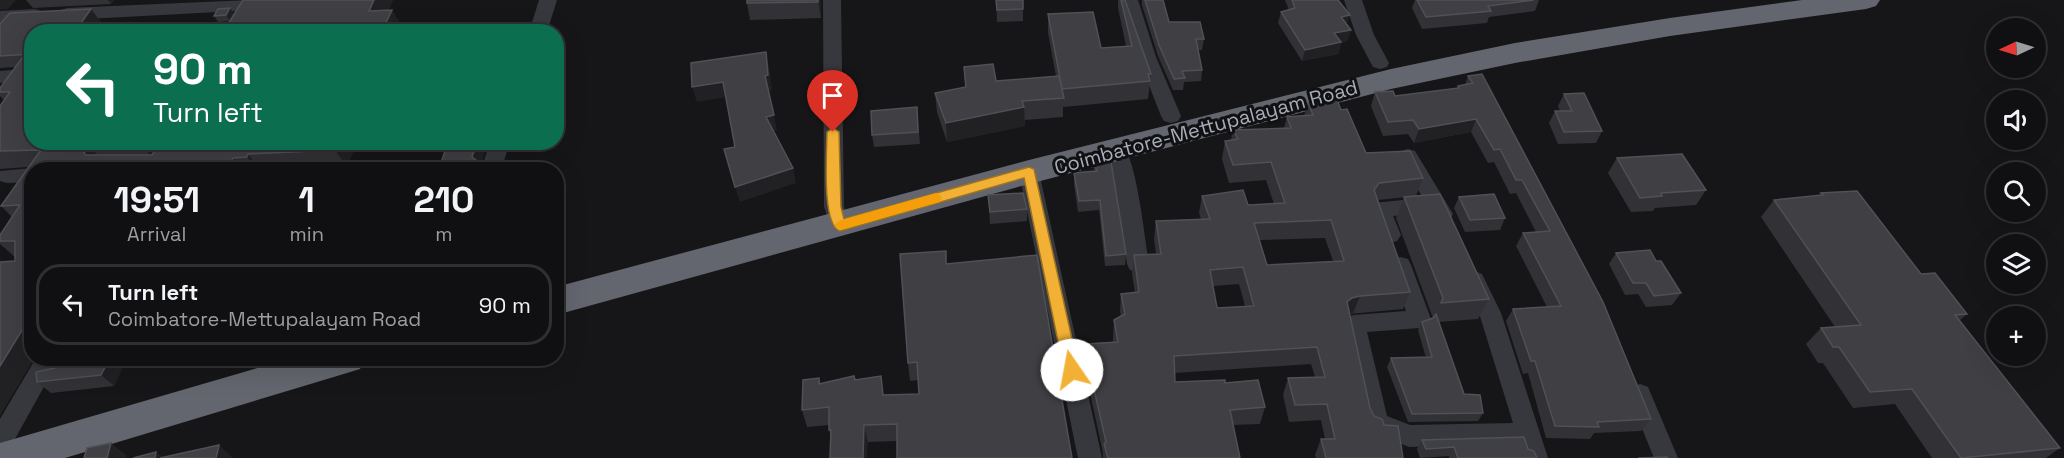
<!DOCTYPE html>
<html lang="en">
<head>
<meta charset="utf-8">
<style>
	:root { --surface:#101012; --page:#1e1e20; --text:#f1f3f6; --muted:#9c9d9f; --line:#303032 }
	body { margin:0; font-family:"Space Grotesk",sans-serif; background:var(--page); color:var(--text); height:100vh; display:flex; flex-direction:column; font-size:22px; white-space:nowrap }
	* { box-sizing:border-box; margin:0 }
	p { font-size:20px; color:var(--muted) }
	.icon { flex:none; width:33px; height:33px; fill:none; stroke:currentColor; stroke-width:2; stroke-linecap:round; stroke-linejoin:round }
	.map { position:relative; flex:1; overflow:hidden }
	.panel { position:absolute; left:24px; top:162px; width:540px; height:204px; display:flex; flex-direction:column; background:var(--surface); border-radius:24px; box-shadow:0 6px 24px #0002,0 0 0 2px var(--line) }
	.panel>* { flex:none }
	.banner { position:absolute; left:24px; top:24px; width:540px; height:126px; border-radius:24px; box-shadow:0 6px 24px #0002,0 0 0 2px var(--line); background:#0b6e4f; color:#fff; overflow:hidden }
	.needle { width:39px; rotate:266deg }
	.buttons { position:absolute; left:1986px; top:18px; display:grid; gap:12px }
	.buttons a { display:grid; place-items:center; width:60px; height:60px; border-radius:50%; background:var(--surface); box-shadow:0 6px 24px #0002,0 0 0 2px var(--line); font-size:30px }
	.pin { position:absolute; display:grid; place-items:center; width:51px; height:51px; color:#fff; margin:-62px -26px; border-radius:50% 50% 50% 0; rotate:-45deg; box-shadow:0 0 6px #0007 }
	.pin .icon { rotate:45deg }
	.me { position:absolute; width:66px; margin:-33px; rotate:348deg; stroke-linejoin:round; filter:drop-shadow(0 0 4px #0008) }
	.turn { display:flex; align-items:center; gap:21px; height:126px; padding:0 30px; font-size:27px }
	.turn .icon { width:78px; height:78px; stroke-width:2.5 }
	.turn b { display:block; font-size:42px; line-height:51px }
	.eta { display:flex; justify-content:space-evenly; align-items:center; height:102px; text-align:center }
	.eta b { font-size:36px; font-weight:700; line-height:42px }
	ul { padding:0; list-style:none }
	li { display:flex; align-items:center; gap:18px; height:81px; margin:0 12px 9px; padding:0 18px; border:3px solid var(--line); border-radius:24px }
	li div { flex:1 }
	li b { display:block; font-size:22px }
	li em { font-style:normal }
	.map>svg:first-child { display:block }
	.lines { fill:none; stroke-linecap:round; stroke-linejoin:round }
	.street { fill:#37383d; fill-rule:evenodd }
	.highway { fill:#63666e; fill-rule:evenodd }
	.wall { fill:#323236; fill-rule:evenodd }
	.shaded-wall { fill:#212124 }
	.building { fill:#3f3f44; stroke:#4f5156; stroke-width:1.5; fill-rule:evenodd }
	.route { fill:#f2b134; stroke:#9d7322; stroke-width:1.5 }
	.slow { fill:#f59e0b }
	.labels { text-anchor:middle; dominant-baseline:central; stroke-width:6; stroke-linejoin:round; paint-order:stroke }
	.street-label { font-size:20px; fill:#a8adb8; stroke:#111113 }
</style>
</head>
<body>
<div class="map">
<svg width="2064" height="458" viewBox="0 0 2064 458">
	<rect width="100%" height="100%" fill="#161618"/>
	<g class="lines">
		<g class="street">
			<polygon points="250,0 256,2 259,6 256,10 67,20 61,18 58,14 61,10 67,8"/>
			<polygon points="539,0 557,0 547,32 529,32"/>
			<polygon points="823,0 841,0 844,207 850,226 847,232 840,234 833,232 824,207"/>
			<polygon points="1120,0 1138,0 1156,57 1181,116 1178,121 1171,123 1164,121 1161,116 1138,57"/>
			<polygon points="1344,0 1362,0 1374,35 1389,63 1387,67 1380,69 1373,67 1356,35"/>
			<polygon points="35,9 41,11 44,15 41,19 0,23 0,11"/>
			<polygon points="32,68 32,80 0,83 0,71"/>
			<polygon points="490,142 510,142 501,170 481,170"/>
			<path d="M1117,144L1124,146C1138,170 1144,234 1149,264L1146,270L1138,272L1130,270L1127,264L1113,173L1107,151L1110,146Z"/>
			<polygon points="1408,149 1415,151 1453,214 1450,220 1443,222 1436,220 1431,212 1393,216 1401,235 1397,241 1390,243 1383,241 1370,209 1373,203 1423,198 1398,156 1401,151"/>
			<polygon points="1029,165 1036,167 1039,172 1102,458 1078,458 1019,172 1022,167"/>
			<polygon points="32,168 38,170 32,170 32,182 7,183 0,181 0,171"/>
			<polygon points="1400,257 1408,259 1411,265 1431,319 1428,325 1420,328 1367,332 1387,416 1410,425 1513,423 1479,313 1463,280 1466,274 1474,271 1482,274 1501,313 1548,458 1524,458 1519,444 1409,447 1368,430 1343,324 1346,317 1354,315 1406,311 1389,265 1392,259"/>
			<polygon points="36,358 60,358 11,446 0,448 0,419"/>
			<polygon points="1640,384 1648,387 1678,458 1654,458 1628,394 1632,387"/>
		</g>
		<g class="highway">
			<polygon points="1802,0 1880,0 1876,6 1866,9 1670,36 1515,63 1391,89 1029,184 556,315 556,287 1029,160 1391,69 1515,43 1670,18"/>
			<polygon points="292,358 365,358 360,369 347,373 65,458 0,458 0,443 7,441"/>
		</g>
	</g>
	<g class="wall">
		<polygon points="26,0 114,0 111,4 33,8"/>
		<polygon points="243,0 393,0 388,10 392,10 402,27 400,32 223,32 230,21 218,22 214,16 230,8 234,14"/>
		<polygon points="747,0 821,0 821,18 750,20 747,3"/>
		<polygon points="996,0 1023,9 1023,21 997,22"/>
		<polygon points="1118,0 1125,0 1151,74 1148,99 1063,107 1063,117 1025,120 1025,126 947,142 937,112 935,93 965,87 964,67 996,81 1056,76 1048,33 1048,14 1101,48 1126,46 1118,8"/>
		<polygon points="1142,0 1163,0 1169,22 1204,39 1202,50 1198,50 1202,70 1201,81 1184,82 1183,90 1173,90 1158,56 1142,5"/>
		<polygon points="1285,0 1338,0 1347,25 1351,30 1347,41 1341,43 1338,54 1302,61 1278,23 1281,12 1289,10"/>
		<polygon points="1415,0 1539,0 1535,11 1489,17 1487,23 1422,29 1412,8"/>
		<polygon points="91,9 100,21 93,32 32,32 32,142 357,142 347,167 299,170 32,170 34,358 0,415 0,262 15,261 15,257 0,244 0,235 12,217 1,206 28,167 0,169 0,106 4,100 0,96 0,88 15,67 0,68 0,24"/>
		<polygon points="1482,74 1651,419 1641,431 1594,433 1590,439 1546,438 1528,373 1523,374 1506,321 1513,309 1547,307 1516,246 1523,233 1536,232 1516,193 1510,194 1494,162 1488,163 1471,132 1414,143 1408,134 1383,136 1371,106 1375,92 1395,96 1457,88 1458,86 1465,85 1468,76"/>
		<polygon points="1564,94 1602,131 1596,143 1558,144 1549,123 1555,111 1560,111 1558,106"/>
		<path d="M1308,103L1341,110L1366,153L1423,178L1416,196L1378,200L1410,292L1403,309L1349,314L1370,408L1374,416L1384,425L1403,458H1316L1315,455L1321,439H1325L1321,420L1289,422L1283,395L1288,378L1315,377L1311,364L1175,373V382L1225,383L1265,407L1260,424L1233,425L1240,458H1103V453L1090,393L1086,361L1087,344L1113,342V337L1114,320L1121,317L1120,311L1121,294L1135,293L1132,273L1134,255L1156,254L1154,239L1156,221L1201,219L1199,213L1202,196L1248,205L1274,204L1266,180L1229,183L1222,159L1225,141L1231,140L1233,130L1284,128L1287,117L1304,116ZM1325,238L1333,261L1267,265L1260,240ZM1239,284L1245,306L1217,308L1213,286Z"/>
		<polygon points="918,119 920,144 874,147 872,135"/>
		<polygon points="448,142 481,142 485,150 480,167 481,170 442,170 440,166"/>
		<polygon points="1617,158 1706,190 1696,205 1655,208 1653,211 1631,212 1608,173"/>
		<polygon points="1094,164 1126,254 1125,265 1105,266 1099,210 1078,212 1074,184 1074,173 1094,171"/>
		<polygon points="1821,193 1921,274 1967,314 1960,320 2060,448 2046,458 1932,458 1895,404 1853,408 1823,363 1818,363 1806,344 1821,328 1835,327 1761,217 1774,200 1819,195"/>
		<polygon points="988,195 1027,209 1027,221 990,224"/>
		<polygon points="1404,197 1489,299 1478,319 1438,322 1464,394 1483,413 1478,421 1408,422 1387,367 1391,358 1426,358 1418,330 1422,322 1433,318 1396,218"/>
		<polygon points="1459,197 1505,218 1500,230 1465,232 1454,208"/>
		<polygon points="1616,253 1656,261 1681,293 1672,305 1646,307 1638,294 1625,295 1609,264"/>
		<polygon points="1037,255 897,441 868,442 831,438 829,430 829,425 807,427 802,410 819,378 821,384 855,380 885,395 919,394 918,380 910,381 908,363 947,264"/>
		<polygon points="127,358 114,386 51,393 37,382"/>
		<polygon points="1422,440 1528,449 1537,458 1449,458 1449,456 1420,458 1417,449"/>
	</g>
	<g class="shaded-wall">
		<polygon points="0,0 16,0 8,9 0,10"/>
		<polygon points="108,0 114,0 111,4"/>
		<polygon points="374,0 393,0 379,28 369,11"/>
		<polygon points="818,0 821,0 821,18 818,2"/>
		<polygon points="230,8 234,14 230,21 226,15"/>
		<polygon points="91,9 100,21 93,32 88,32 81,23"/>
		<polygon points="392,10 402,27 400,32 382,31"/>
		<polygon points="1350,15 1346,26 1341,17"/>
		<polygon points="52,25 57,32 47,32"/>
		<polygon points="1351,30 1347,41 1341,43 1338,54 1302,61 1305,50 1334,33"/>
		<polygon points="766,52 769,67 772,90 769,91 777,130 770,132 766,117 765,76"/>
		<polygon points="723,82 727,97 697,102 692,87"/>
		<polygon points="1024,107 1025,126 947,142 946,123"/>
		<polygon points="1476,119 1471,132 1414,143 1419,129"/>
		<polygon points="139,142 160,142 152,157"/>
		<polygon points="338,142 357,142 347,167 335,150"/>
		<polygon points="477,142 481,142 485,150 480,167 481,170 478,170 472,157"/>
		<polygon points="89,146 105,163 100,170 84,153"/>
		<polygon points="248,154 260,170 257,170 247,157"/>
		<polygon points="233,158 242,170 227,170"/>
		<polygon points="793,168 796,183 740,202 735,187"/>
		<polygon points="1360,296 1353,313 1345,315 1347,302 1352,298"/>
		<polygon points="32,314 32,358 34,358 0,415 0,366"/>
		<polygon points="110,358 127,358 114,386 101,375"/>
		<polygon points="864,425 868,442 867,458 863,458"/>
		<polygon points="111,443 127,456 126,458 107,458"/>
		<polygon points="219,445 233,458 216,458"/>
		<polygon points="156,452 164,458 155,458"/>
	</g>
	<g class="building">
		<polygon points="243,0 374,0 369,11 392,10 382,31 389,32 315,32 317,28 276,30 275,32 223,32"/>
		<polygon points="747,0 818,0 818,2 747,3"/>
		<polygon points="996,0 1023,0 1023,9 997,10"/>
		<polygon points="1121,0 1125,0 1151,74 1148,74 1150,81 1062,89 1048,14 1093,12 1101,48 1132,46"/>
		<polygon points="1145,0 1163,0 1169,22 1200,22 1204,39 1196,39 1202,70 1182,71 1185,78 1174,79 1159,45"/>
		<polygon points="1292,0 1338,0 1350,15 1341,17 1351,30 1334,33 1341,42 1305,50 1281,12 1295,8"/>
		<polygon points="1417,0 1534,0 1488,6 1491,11 1426,17"/>
		<polygon points="230,8 226,15 214,16 218,9"/>
		<polygon points="91,9 81,23 52,25 47,32 32,32 31,54 0,56 0,24 10,13"/>
		<polygon points="132,29 130,32 107,32 108,30"/>
		<polygon points="766,52 768,75 765,76 774,115 766,117 793,168 735,187 724,149 735,147 723,82 692,87 691,63"/>
		<polygon points="22,58 32,58 32,142 115,142 89,146 84,153 86,155 152,155 160,142 338,142 335,150 248,154 247,157 233,158 227,170 32,170 32,314 0,366 0,262 15,261 15,241 0,241 0,235 20,205 1,206 41,150 0,151 0,106 10,92 0,92 0,88"/>
		<polygon points="993,64 996,81 1059,76 1064,98 1022,101 1024,107 946,123 935,93 966,87 964,67"/>
		<polygon points="1482,74 1603,302 1651,419 1597,422 1599,427 1555,426 1535,361 1531,361 1513,309 1561,306 1523,233 1550,231 1522,180 1516,180 1500,149 1494,150 1476,119 1419,129 1413,120 1388,122 1375,92 1393,91 1395,96 1459,88 1458,86 1473,83 1468,76"/>
		<polygon points="1584,93 1602,131 1564,132 1555,111 1572,111 1564,94"/>
		<path d="M1337,100L1341,110L1347,109L1366,153L1410,151L1423,178L1379,183L1374,190L1410,292L1360,296L1352,298L1347,302L1370,408L1374,416L1382,419L1384,425L1398,426L1403,458H1326L1321,439H1335L1327,404L1295,405L1288,378L1325,377L1317,347L1174,356L1175,382L1225,380V383L1258,380L1265,407L1230,410L1240,458H1108L1104,444L1106,442L1091,376L1087,344L1118,342L1114,320L1125,314L1121,294L1139,292L1134,255L1161,254L1156,221L1210,219L1202,196L1243,190L1248,205L1285,203L1271,162L1233,165L1225,141L1238,139L1233,130L1291,128L1287,117L1313,115L1308,103ZM1331,220L1344,261L1267,265L1254,223ZM1243,267L1254,306L1217,308L1210,270Z"/>
		<polygon points="917,107 918,132 872,135 871,111"/>
		<polygon points="448,142 477,142 472,157 476,160 475,164 440,166"/>
		<polygon points="1682,154 1706,190 1661,193 1662,196 1640,198 1617,158"/>
		<polygon points="1111,162 1126,254 1106,256 1100,200 1079,201 1074,173 1097,171 1094,164"/>
		<polygon points="1857,191 1921,274 1935,273 1967,314 1955,315 2060,448 1961,458 1912,389 1870,392 1839,347 1833,347 1821,328 1861,325 1774,200 1823,195 1821,193"/>
		<polygon points="1023,193 1027,209 990,212 988,195"/>
		<polygon points="1440,194 1489,299 1441,303 1443,298 1404,197"/>
		<polygon points="1494,194 1505,218 1470,220 1459,197"/>
		<polygon points="1650,250 1656,261 1661,261 1681,293 1654,296 1646,283 1633,283 1616,253"/>
		<polygon points="946,251 946,264 1037,255 1072,458 897,458 897,424 864,425 863,458 830,458 831,430 829,430 829,407 802,410 803,380 819,378 819,384 854,376 855,380 881,376 883,395 919,394 917,362 908,363 900,254"/>
		<polygon points="1436,314 1464,394 1480,395 1483,413 1412,414 1391,358 1432,357 1422,322 1433,318"/>
		<polygon points="75,358 110,358 101,375 37,382 36,372 73,364"/>
		<polygon points="1524,437 1528,449 1534,451 1537,458 1458,458 1454,447 1426,449 1422,440"/>
		<polygon points="111,443 107,458 84,458 87,448"/>
		<polygon points="219,445 216,458 160,458"/>
		<polygon points="156,452 155,458 133,458"/>
		<polygon points="1667,457 1667,458 1638,458"/>
	</g>
	<path class="route" d="M833,128L839,132L841,207L844,219L1029,167L1034,169L1079,370L1077,375L1072,376L1066,375L1064,370L1024,178L840,231C821,225 827,150 827,132Z"/>
	<polygon class="slow" points="936,193 940,195 942,198 940,202 841,230 834,225 841,220"/>
	<g class="labels">
		<g class="street-label">
			<text transform="translate(1206 127) rotate(-15)">Coimbatore-Mettupalayam Road</text>
		</g>
	</g>
</svg>
<div class="buttons">
<a><svg class="needle" viewBox="-14 -14 28 28"><path d="M0-13l5 13h-10z" fill="#e53935"/><path d="M0 13l5-13h-10z" fill="#9c9d9f"/></svg></a>
<a><svg class="icon" aria-label="sound" viewBox="0 0 24 24"><path d="M4 9h4l5-4v14l-5-4H4zM17 9q2 3 0 6"/></svg></a>
<a><svg class="icon" aria-label="search" viewBox="0 0 24 24"><circle cx="10" cy="10" r="6"/><path d="M15 15l6 6"/></svg></a>
<a><svg class="icon" aria-label="layers" viewBox="0 0 24 24"><path d="M12 4l9 5-9 5-9-5zM3 14l9 5 9-5"/></svg></a>
<a>+</a>
</div>
<div class="pin" style="left:833px;top:132px;background:#d93025"><svg class="icon" aria-label="arrive" viewBox="0 0 24 24"><path d="M6 21V4h12l-3 4 3 4H6"/></svg></div>
<svg class="me" style="left:1072px;top:370px" viewBox="-20 -20 40 40"><circle r="19" fill="#fff"/><path d="M0-13L10 11 0 6-10 11z" fill="#f2b134"/></svg>
<div class="banner">
<div class="turn"><svg class="icon" aria-label="left" viewBox="0 0 24 24"><path d="M17 20v-9H6M10 6l-5 5 5 5"/></svg><div><b>90 m</b>Turn left</div></div>
</div>
<section class="panel">
<div class="eta">
<div><b>19:51</b><p>Arrival</p></div>
<div><b>1</b><p>min</p></div>
<div><b>210</b><p>m</p></div>
</div>
<ul>
<li><svg class="icon" aria-label="left" viewBox="0 0 24 24"><path d="M17 20v-9H6M10 6l-5 5 5 5"/></svg><div><b>Turn left</b><p>Coimbatore-Mettupalayam Road</p></div><em>90 m</em></li>
</ul>
</section>
</div>
</body>
</html>
